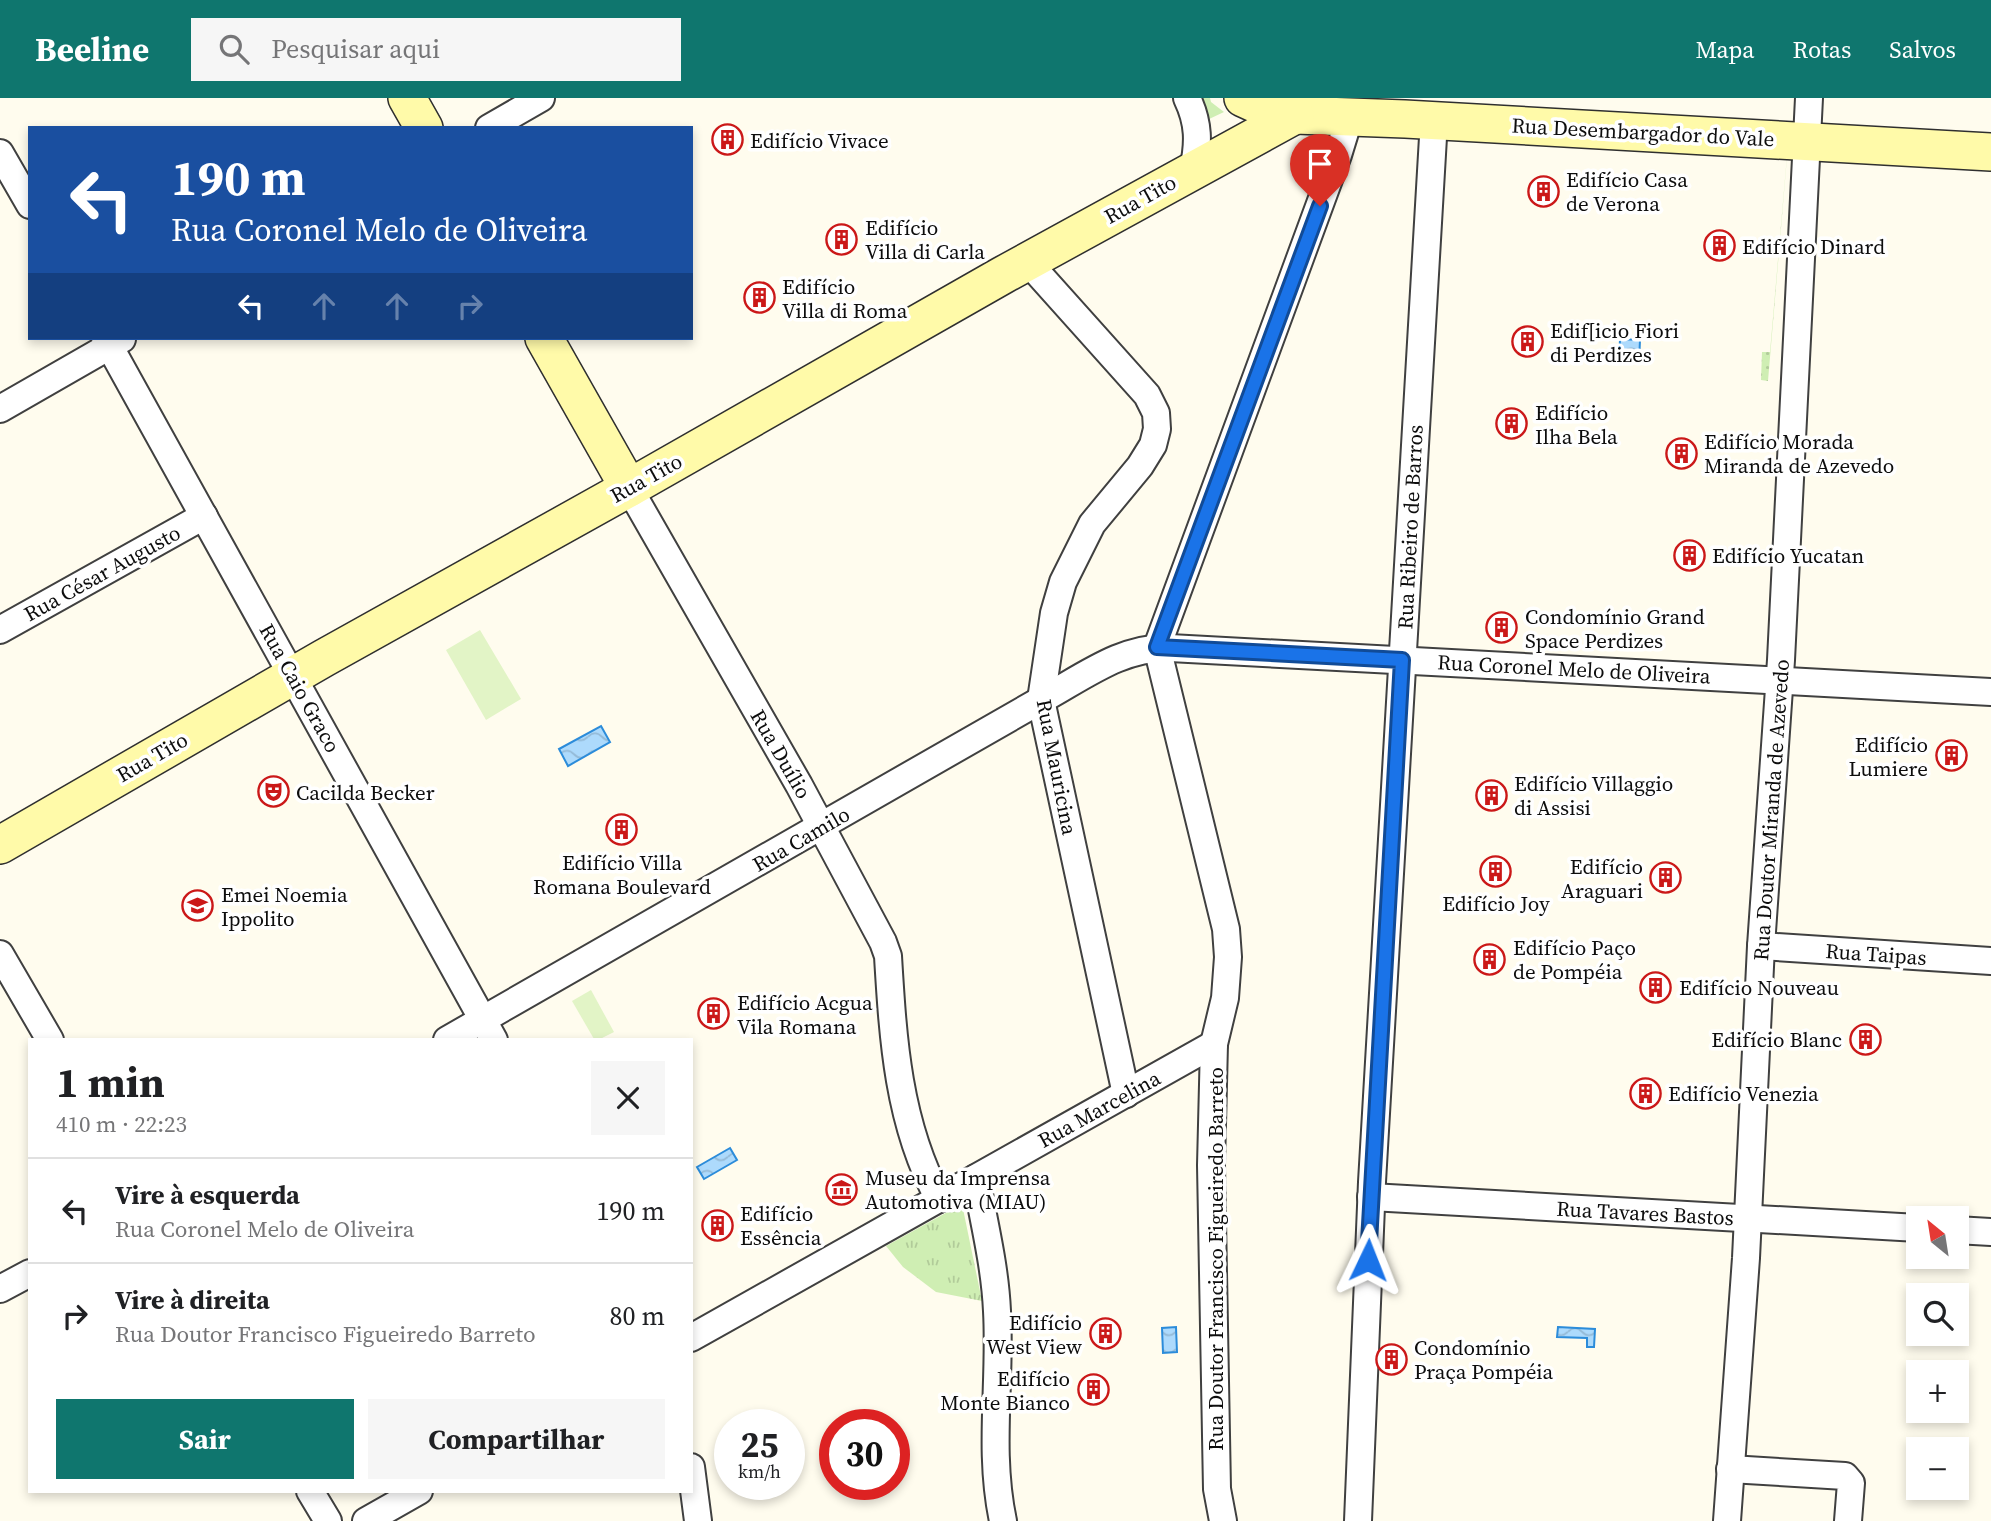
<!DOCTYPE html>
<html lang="pt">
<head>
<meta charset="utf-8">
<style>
	:root { --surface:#fff; --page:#f6f6f6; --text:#202124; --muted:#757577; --line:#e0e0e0; --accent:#0f766e }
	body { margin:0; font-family:"Source Serif 4",serif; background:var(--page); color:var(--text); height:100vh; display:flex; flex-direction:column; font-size:26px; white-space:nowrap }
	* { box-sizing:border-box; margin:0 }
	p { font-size:23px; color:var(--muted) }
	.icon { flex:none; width:38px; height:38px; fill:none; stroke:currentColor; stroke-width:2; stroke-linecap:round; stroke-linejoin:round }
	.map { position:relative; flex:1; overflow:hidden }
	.details { position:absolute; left:28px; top:940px; width:665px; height:455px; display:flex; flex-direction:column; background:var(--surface); border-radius:0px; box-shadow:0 4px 10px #0003 }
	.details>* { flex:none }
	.hud { position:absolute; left:28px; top:28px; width:665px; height:214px; border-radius:0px; box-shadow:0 4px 10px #0003; background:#1a4fa0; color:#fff; overflow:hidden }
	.needle { width:46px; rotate:330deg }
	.controls { position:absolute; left:1906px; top:1108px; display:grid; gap:14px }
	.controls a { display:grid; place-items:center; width:63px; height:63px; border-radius:0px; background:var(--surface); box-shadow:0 4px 10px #0003; font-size:35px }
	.speed { position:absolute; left:714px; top:1311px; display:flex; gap:14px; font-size:35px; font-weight:700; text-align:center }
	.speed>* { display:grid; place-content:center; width:91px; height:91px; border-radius:50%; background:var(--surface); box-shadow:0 4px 10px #0003; line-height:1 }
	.speed small { font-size:18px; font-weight:400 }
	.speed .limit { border:10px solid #d22; background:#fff; color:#111 }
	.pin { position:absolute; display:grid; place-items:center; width:60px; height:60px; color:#fff; margin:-72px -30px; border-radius:50% 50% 50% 0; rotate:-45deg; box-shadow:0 0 7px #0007 }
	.pin .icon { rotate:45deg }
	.me { position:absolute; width:77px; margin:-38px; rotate:2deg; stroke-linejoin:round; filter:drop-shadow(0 0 5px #0008) }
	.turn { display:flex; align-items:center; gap:24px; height:147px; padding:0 28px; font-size:32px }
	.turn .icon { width:91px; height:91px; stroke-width:2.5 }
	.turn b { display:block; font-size:49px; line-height:60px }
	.lanes { display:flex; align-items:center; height:66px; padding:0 28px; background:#0003; justify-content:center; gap:35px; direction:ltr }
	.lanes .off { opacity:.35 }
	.round { display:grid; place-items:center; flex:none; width:74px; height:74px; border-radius:0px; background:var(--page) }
	.summary { display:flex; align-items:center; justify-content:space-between; height:119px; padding:0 28px }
	h1 { font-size:42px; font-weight:700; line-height:52px }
	.cta { display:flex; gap:14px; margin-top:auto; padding:14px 28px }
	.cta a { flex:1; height:80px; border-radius:0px; background:var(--accent); color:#fff; font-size:28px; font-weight:700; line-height:80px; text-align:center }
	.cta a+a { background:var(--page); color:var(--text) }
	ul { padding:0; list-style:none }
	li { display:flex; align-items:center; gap:21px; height:105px; padding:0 28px; border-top:2px solid var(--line) }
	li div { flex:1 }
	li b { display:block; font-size:26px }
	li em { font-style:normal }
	header { display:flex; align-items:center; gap:42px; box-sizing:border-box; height:98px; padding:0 35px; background:var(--accent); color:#fff }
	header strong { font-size:33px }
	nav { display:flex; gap:38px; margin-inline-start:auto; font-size:24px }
	.search { width:490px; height:63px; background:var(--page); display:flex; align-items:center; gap:18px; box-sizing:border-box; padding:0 24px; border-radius:0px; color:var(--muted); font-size:26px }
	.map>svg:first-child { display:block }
	.park { fill:url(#park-tufts) }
	.garden { fill:url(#garden-dots) }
	.pitch { fill:#e2f4c6 }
	.water { fill:url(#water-waves); stroke:#2c8cda; stroke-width:2 }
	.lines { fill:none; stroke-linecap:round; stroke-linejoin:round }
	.street-casing { stroke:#404040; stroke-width:30 }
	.secondary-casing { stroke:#2f2f2f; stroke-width:40 }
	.street { stroke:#fff; stroke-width:26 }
	.secondary { stroke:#fffaa9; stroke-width:37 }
	.route-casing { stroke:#114b97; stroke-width:18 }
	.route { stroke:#1a73e8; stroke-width:12 }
	.labels { text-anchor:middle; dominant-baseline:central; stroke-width:7; stroke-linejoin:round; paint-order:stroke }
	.street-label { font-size:21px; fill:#0d0d0d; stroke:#fff }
	.poi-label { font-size:21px; fill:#0d0d0d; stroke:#fff; text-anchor:start }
</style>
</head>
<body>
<header>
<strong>Beeline</strong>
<div class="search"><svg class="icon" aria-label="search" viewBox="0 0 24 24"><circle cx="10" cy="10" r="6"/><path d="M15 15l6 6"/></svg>Pesquisar aqui</div>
<nav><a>Mapa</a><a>Rotas</a><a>Salvos</a></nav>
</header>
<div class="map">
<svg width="1991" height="1423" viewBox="0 0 1991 1423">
	<defs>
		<pattern id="park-tufts" width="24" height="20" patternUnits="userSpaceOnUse" patternTransform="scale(1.75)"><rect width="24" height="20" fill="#cfeeb3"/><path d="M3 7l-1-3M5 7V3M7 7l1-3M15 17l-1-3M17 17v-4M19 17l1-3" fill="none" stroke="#b1cb99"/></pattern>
		<pattern id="garden-dots" width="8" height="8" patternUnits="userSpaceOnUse" patternTransform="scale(1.75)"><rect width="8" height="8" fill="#cfeeb3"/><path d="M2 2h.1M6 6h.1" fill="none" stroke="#b1cb99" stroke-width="1.8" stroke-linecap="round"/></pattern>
		<pattern id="water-waves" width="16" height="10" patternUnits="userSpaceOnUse" patternTransform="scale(1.75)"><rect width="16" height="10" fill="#addafc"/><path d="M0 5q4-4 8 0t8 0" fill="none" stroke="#94bad7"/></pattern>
	</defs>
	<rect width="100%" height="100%" fill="#fffcee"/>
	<g class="park">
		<polygon points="1196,0 1210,0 1211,4 1224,14 1207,22"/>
		<polygon points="962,1106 982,1203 936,1194 903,1169 886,1148"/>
	</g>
	<polygon class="garden" points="1792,0 1768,283 1761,282 1762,254 1770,254"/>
	<g class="pitch">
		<polygon points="480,532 521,601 486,622 446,552"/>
		<polygon points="591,892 614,934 600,941 594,941 572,903"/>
	</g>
	<g class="water">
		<polygon points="1620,241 1640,242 1639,265 1619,263"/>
		<polygon points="601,628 610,644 568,668 559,651"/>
		<polygon points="730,1050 737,1062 704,1081 697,1069"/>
		<polygon points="1176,1229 1177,1254 1163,1255 1162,1230"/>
		<polygon points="1558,1229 1595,1231 1594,1249 1587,1249 1587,1240 1557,1239"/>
	</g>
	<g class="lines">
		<defs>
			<g id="street">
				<path d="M1187,0C1199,25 1199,45 1193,72"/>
				<polyline points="489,30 541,0"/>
				<polyline points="0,55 30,107"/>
				<polyline points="1027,163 1147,297 1156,315 1157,331 1153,347 1140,368 1092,426 1063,484 1054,515 1041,602 1126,996"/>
				<polyline points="105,240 494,942"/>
				<polyline points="0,311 122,241"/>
				<path d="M629,390L799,687L883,844L888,858C893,942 898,1025 939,1101"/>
				<polyline points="0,532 204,418"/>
				<polyline points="1761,848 1991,863"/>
				<polyline points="0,856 50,942"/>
				<path d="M447,942L1041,602C1082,580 1122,548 1170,550L1991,594"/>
				<path d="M976,1080C984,1125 995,1168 997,1213C1001,1284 988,1353 1003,1423"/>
				<polyline points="1371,1099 1918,1130"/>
				<polyline points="1956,1132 1991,1134"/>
				<polyline points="0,1191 30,1175"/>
				<polyline points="691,1240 1214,946"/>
				<polyline points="691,1369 698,1423"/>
				<polyline points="1730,1371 1845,1378 1851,1385 1848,1423"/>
				<polyline points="310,1393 328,1423"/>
				<polyline points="366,1423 419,1393"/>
				<polyline points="1223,1423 1217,1391 1211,1067 1214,946 1225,900 1228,859 1226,831 1157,549 1338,57 1350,18"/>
				<polyline points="1358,1423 1372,1084 1434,22"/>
				<polyline points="1727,1423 1746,1160 1761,848 1781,562 1809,0"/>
			</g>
			<g id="secondary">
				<polyline points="407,0 424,30"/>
				<polyline points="1243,0 1265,10 1295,17 1405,21 1991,54"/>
				<polyline points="544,240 629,390"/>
				<polyline points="0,747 324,560 629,390 1003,177 1295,17"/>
			</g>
		</defs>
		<use href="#street" class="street-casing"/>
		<use href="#secondary" class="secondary-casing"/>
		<use href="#street" class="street"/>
		<use href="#secondary" class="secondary"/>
	</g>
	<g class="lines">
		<defs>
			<polyline id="route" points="1320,108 1157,549 1402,562 1368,1162"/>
		</defs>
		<use href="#route" class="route-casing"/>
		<use href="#route" class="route"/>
	</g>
	<defs>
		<symbol id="building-ring" viewBox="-11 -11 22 22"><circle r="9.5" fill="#fff" stroke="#cb1818" stroke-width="1.5"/><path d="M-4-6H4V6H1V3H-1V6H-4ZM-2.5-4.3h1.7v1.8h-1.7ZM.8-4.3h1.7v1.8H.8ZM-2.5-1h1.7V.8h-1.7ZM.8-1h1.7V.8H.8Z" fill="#cb1818"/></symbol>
		<symbol id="theatre-ring" viewBox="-11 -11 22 22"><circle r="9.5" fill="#fff" stroke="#cb1818" stroke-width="1.5"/><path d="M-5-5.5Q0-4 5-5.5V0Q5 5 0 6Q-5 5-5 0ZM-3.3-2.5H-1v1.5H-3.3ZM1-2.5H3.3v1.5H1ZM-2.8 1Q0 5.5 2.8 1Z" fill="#cb1818"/></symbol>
		<symbol id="school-ring" viewBox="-11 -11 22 22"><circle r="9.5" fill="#fff" stroke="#cb1818" stroke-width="1.5"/><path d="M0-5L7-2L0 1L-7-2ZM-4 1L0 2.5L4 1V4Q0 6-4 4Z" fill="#cb1818"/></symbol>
		<symbol id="museum-ring" viewBox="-11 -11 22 22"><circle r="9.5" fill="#fff" stroke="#cb1818" stroke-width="1.5"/><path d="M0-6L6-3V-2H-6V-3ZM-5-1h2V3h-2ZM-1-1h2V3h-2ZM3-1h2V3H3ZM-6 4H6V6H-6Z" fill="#cb1818"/></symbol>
	</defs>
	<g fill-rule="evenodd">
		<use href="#building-ring" x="710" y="24" width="35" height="35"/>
		<use href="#building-ring" x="1526" y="76" width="35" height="35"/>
		<use href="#building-ring" x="824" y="124" width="35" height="35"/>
		<use href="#building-ring" x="1702" y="130" width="35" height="35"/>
		<use href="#building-ring" x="742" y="182" width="35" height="35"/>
		<use href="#building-ring" x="1510" y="226" width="35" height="35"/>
		<use href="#building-ring" x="1494" y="308" width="35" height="35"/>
		<use href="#building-ring" x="1664" y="338" width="35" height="35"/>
		<use href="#building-ring" x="1672" y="440" width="35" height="35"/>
		<use href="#building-ring" x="1484" y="512" width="35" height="35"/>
		<use href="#building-ring" x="1934" y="640" width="35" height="35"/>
		<use href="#theatre-ring" x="256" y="676" width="35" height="35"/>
		<use href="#building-ring" x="1474" y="680" width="35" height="35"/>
		<use href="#building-ring" x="604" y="714" width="35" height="35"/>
		<use href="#building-ring" x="1478" y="756" width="35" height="35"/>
		<use href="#building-ring" x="1648" y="762" width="35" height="35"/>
		<use href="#school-ring" x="180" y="790" width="35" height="35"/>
		<use href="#building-ring" x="1472" y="844" width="35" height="35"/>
		<use href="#building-ring" x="1638" y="872" width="35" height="35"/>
		<use href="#building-ring" x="696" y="898" width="35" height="35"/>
		<use href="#building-ring" x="1848" y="924" width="35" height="35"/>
		<use href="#building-ring" x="1628" y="978" width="35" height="35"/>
		<use href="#museum-ring" x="824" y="1074" width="35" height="35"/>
		<use href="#building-ring" x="700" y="1110" width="35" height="35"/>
		<use href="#building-ring" x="1088" y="1218" width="35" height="35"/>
		<use href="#building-ring" x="1374" y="1244" width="35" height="35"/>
		<use href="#building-ring" x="1076" y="1274" width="35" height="35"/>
	</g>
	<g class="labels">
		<g class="street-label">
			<text transform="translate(1643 34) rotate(3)">Rua Desembargador do Vale</text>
			<text transform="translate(1140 101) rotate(-29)">Rua Tito</text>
			<text transform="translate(646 380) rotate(-29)">Rua Tito</text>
			<text transform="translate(1410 429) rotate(-87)">Rua Ribeiro de Barros</text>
			<text transform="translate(102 475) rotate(-29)">Rua César Augusto</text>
			<text transform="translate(1574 571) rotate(3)">Rua Coronel Melo de Oliveira</text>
			<text transform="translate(300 590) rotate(61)">Rua Caio Graco</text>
			<text transform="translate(781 656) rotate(60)">Rua Duílio</text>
			<text transform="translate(152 659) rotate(-30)">Rua Tito</text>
			<text transform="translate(1057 669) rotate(79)">Rua Mauricina</text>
			<text transform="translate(1771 712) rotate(-86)">Rua Doutor Miranda de Azevedo</text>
			<text transform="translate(801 741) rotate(-30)">Rua Camilo</text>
			<text transform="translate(1876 856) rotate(4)">Rua Taipas</text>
			<text transform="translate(1099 1011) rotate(-29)">Rua Marcelina</text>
			<text transform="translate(1645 1115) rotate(3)">Rua Tavares Bastos</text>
			<text transform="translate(1215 1161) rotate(-90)">Rua Doutor Francisco Figueiredo Barreto</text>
		</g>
		<g class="poi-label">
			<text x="750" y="42">Edifício Vivace</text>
			<text x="1566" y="81">Edifício Casa<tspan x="1566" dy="24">de Verona</tspan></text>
			<text x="865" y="129">Edifício<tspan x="865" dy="24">Villa di Carla</tspan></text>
			<text x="1742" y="148">Edifício Dinard</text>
			<text x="782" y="188">Edifício<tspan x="782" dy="24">Villa di Roma</tspan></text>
			<text x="1550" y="232">Edif[icio Fiori<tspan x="1550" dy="24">di Perdizes</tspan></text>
			<text x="1535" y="314">Edifício<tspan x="1535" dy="24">Ilha Bela</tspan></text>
			<text x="1704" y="343">Edifício Morada<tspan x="1704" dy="24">Miranda de Azevedo</tspan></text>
			<text x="1712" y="457">Edifício Yucatan</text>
			<text x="1525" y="518">Condomínio Grand<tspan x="1525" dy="24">Space Perdizes</tspan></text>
			<text x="1928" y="646" text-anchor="end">Edifício<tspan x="1928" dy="24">Lumiere</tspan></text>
			<text x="1514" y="685">Edifício Villaggio<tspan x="1514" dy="24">di Assisi</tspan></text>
			<text x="296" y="694">Cacilda Becker</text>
			<text x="622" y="764" text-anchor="middle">Edifício Villa<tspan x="622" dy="24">Romana Boulevard</tspan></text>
			<text x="1643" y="768" text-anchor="end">Edifício<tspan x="1643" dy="24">Araguari</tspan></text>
			<text x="221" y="796">Emei Noemia<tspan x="221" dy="24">Ippolito</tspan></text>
			<text x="1496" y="805" text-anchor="middle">Edifício Joy</text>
			<text x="1513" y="849">Edifício Paço<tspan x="1513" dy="24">de Pompéia</tspan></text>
			<text x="1679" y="889">Edifício Nouveau</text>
			<text x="737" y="904">Edifício Acgua<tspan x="737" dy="24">Vila Romana</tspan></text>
			<text x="1842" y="941" text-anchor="end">Edifício Blanc</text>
			<text x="1668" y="995">Edifício Venezia</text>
			<text x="865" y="1079">Museu da Imprensa<tspan x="865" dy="24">Automotiva (MIAU)</tspan></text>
			<text x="740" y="1115">Edifício<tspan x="740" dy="24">Essência</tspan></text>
			<text x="1082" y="1224" text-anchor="end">Edifício<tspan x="1082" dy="24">West View</tspan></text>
			<text x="1414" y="1249">Condomínio<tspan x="1414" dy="24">Praça Pompéia</tspan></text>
			<text x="1070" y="1280" text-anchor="end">Edifício<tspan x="1070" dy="24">Monte Bianco</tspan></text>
		</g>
	</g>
</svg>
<div class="controls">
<a><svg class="needle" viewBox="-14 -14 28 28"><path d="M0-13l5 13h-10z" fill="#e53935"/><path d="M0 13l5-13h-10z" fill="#757577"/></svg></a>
<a><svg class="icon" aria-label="search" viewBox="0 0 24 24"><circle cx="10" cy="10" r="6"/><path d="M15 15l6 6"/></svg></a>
<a>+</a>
<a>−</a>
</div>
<div class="speed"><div>25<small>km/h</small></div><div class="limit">30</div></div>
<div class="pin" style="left:1320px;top:108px;background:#d93025"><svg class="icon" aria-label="arrive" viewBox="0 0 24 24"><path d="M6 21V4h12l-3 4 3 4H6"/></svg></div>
<svg class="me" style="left:1368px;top:1162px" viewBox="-20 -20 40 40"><path d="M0-17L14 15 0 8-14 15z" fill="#1a73e8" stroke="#fff" stroke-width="4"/></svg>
<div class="hud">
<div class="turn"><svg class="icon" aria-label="left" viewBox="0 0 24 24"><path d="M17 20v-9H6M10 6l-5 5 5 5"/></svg><div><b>190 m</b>Rua Coronel Melo de Oliveira</div></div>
<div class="lanes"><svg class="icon" aria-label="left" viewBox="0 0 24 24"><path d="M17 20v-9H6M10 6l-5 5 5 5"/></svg><svg class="icon off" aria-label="ahead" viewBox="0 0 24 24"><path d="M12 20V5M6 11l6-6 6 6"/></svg><svg class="icon off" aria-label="ahead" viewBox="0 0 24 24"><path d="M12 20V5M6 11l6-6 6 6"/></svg><svg class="icon off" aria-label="right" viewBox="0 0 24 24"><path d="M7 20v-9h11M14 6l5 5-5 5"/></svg></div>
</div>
<section class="details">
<div class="summary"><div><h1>1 min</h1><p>410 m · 22:23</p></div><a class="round"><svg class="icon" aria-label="close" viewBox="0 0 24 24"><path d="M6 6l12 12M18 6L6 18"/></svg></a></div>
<ul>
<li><svg class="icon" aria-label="left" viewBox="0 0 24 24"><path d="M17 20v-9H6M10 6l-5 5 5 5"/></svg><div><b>Vire à esquerda</b><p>Rua Coronel Melo de Oliveira</p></div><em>190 m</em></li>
<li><svg class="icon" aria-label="right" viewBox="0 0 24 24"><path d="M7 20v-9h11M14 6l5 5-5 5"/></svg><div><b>Vire à direita</b><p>Rua Doutor Francisco Figueiredo Barreto</p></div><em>80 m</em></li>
</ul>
<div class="cta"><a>Sair</a><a>Compartilhar</a></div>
</section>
</div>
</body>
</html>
